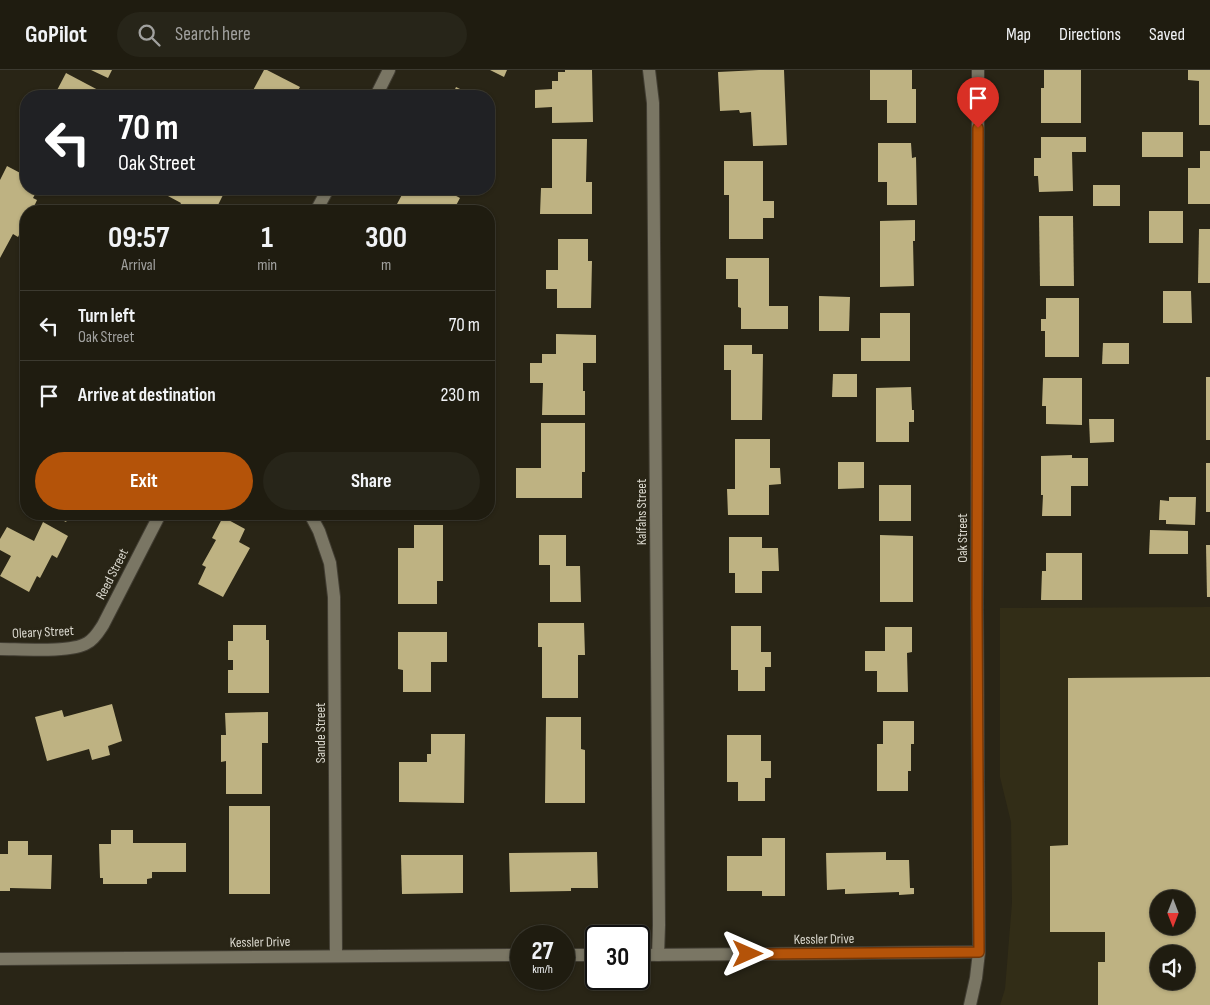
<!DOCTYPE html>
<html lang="en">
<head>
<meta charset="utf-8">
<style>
	:root { --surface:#1f1c10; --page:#272519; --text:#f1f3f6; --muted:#a1a19f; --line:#3c3a30; --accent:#b45309 }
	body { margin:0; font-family:"Sofia Sans Condensed",sans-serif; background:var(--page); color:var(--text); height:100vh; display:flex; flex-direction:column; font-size:19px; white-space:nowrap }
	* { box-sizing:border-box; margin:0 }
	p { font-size:16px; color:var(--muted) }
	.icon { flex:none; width:28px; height:28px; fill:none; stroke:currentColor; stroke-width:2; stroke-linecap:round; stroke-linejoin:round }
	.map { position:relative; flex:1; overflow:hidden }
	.side { position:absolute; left:20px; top:135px; width:475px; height:315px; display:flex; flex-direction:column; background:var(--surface); border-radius:20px; box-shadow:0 1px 4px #0004,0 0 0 1px var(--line) }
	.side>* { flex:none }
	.top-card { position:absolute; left:20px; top:20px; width:475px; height:105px; border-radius:20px; box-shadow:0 1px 4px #0004,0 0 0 1px var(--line); background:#202124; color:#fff; overflow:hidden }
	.needle { width:32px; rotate:180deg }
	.controls { position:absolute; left:1150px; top:820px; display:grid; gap:10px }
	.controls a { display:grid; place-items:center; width:45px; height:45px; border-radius:50%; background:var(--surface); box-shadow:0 1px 4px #0004,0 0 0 1px var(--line); font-size:25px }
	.speed { position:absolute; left:510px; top:855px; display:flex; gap:10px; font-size:25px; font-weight:700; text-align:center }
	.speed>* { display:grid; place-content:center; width:65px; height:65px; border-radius:50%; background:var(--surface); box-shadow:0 1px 4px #0004,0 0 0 1px var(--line); line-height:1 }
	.speed small { font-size:12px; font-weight:400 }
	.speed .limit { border:2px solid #111; border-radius:8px; background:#fff; color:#111 }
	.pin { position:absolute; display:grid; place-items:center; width:42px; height:42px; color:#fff; margin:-51px -21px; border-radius:50% 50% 50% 0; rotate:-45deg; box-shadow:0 0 5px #0007 }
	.pin .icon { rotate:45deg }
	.me { position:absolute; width:55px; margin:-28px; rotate:90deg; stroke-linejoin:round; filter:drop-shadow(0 0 4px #0008) }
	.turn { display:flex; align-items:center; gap:18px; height:105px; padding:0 15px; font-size:22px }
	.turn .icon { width:65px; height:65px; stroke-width:2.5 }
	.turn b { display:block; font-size:35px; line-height:42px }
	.eta { display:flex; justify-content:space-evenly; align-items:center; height:85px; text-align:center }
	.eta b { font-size:30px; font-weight:700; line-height:35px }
	.action { display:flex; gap:10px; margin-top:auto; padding:10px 15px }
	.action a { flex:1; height:58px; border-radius:30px; background:var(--accent); color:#fff; font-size:20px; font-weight:700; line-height:58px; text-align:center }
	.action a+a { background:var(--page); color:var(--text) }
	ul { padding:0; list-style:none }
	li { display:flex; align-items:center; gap:15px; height:70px; padding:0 15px; border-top:1px solid var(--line) }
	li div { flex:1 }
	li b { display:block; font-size:19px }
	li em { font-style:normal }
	header { display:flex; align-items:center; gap:30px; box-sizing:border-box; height:70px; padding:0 25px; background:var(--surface); border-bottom:1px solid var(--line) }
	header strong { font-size:24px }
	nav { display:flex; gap:28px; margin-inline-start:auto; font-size:18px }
	.search { width:350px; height:45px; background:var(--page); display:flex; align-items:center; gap:12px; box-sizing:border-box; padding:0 18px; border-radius:28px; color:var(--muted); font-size:19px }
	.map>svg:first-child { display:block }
	.built { fill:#322d17; fill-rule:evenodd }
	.building { fill:#beb282; fill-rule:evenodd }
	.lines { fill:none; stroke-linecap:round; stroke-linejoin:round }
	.minor-casing { stroke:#423e33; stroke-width:14 }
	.minor { stroke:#7a7664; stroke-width:12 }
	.route-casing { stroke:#753606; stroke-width:12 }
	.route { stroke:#b45309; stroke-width:9 }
	.labels { text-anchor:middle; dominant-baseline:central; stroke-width:5; stroke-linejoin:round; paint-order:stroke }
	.street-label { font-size:14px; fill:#dad8ce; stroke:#292516 }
</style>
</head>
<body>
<header>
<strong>GoPilot</strong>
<div class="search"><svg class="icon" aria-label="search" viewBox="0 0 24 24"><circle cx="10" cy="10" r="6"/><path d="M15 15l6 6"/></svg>Search here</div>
<nav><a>Map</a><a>Directions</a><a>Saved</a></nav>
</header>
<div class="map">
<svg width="1210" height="935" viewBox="0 0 1210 935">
	<rect width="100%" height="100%" fill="#292516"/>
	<path class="built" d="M1210,537V935H1000L1005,919L1012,833L1011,752L1000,707V538ZM1159,829H1186V856H1159ZM1159,884H1186V911H1159Z"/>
	<g class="building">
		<polygon points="91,0 112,0 108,8"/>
		<polygon points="264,0 267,0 300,17 295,26 250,26"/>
		<polygon points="490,0 507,0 504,7"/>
		<polygon points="565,0 592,0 593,52 552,53 552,37 535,38 535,20 552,19 552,11 558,11 558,2 565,2"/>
		<polygon points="759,0 784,0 787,75 753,76 751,42 740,43 739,40 720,41 718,2"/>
		<polygon points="870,0 912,0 912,19 916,19 916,53 887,53 887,30 870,30"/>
		<polygon points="1044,0 1081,0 1081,53 1041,53 1041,18 1044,18"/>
		<polygon points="1188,0 1210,0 1210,55 1199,55 1199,11 1188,10"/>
		<polygon points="66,3 100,21 97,26 54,26"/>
		<polygon points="456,17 474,26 452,26"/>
		<rect x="1142" y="62" width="41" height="25"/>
		<polygon points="1041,67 1086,67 1086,82 1072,82 1073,121 1039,122 1038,106 1034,106 1034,88 1041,88"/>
		<polygon points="552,69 587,69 586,112 592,112 592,144 540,144 541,118 552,118"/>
		<polygon points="26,70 26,87 19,83"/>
		<polygon points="878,73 911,73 912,88 916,87 917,135 887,135 887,112 878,112"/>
		<polygon points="1200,81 1210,81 1210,134 1188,134 1188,98 1200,98"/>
		<polygon points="724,91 763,91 763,131 774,131 774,148 763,148 763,169 729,169 729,125 724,125"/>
		<polygon points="7,96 26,106 26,119 38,119 33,128 37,130 32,141 26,141 26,151 18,167 13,164 0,188 0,110"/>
		<rect x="1093" y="115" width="27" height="21"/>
		<polygon points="171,119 226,119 218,135 223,137 220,141 177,141 181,133 168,126"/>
		<polygon points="405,119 443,119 460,128 453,141 410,141 397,134"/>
		<rect x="1149" y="141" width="34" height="32"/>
		<polygon points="1039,146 1073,146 1074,216 1040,216"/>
		<polygon points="915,150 915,171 913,171 914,216 880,217 880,151"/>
		<polygon points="1199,159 1210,159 1210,213 1198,213"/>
		<polygon points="558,169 588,169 588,191 592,191 591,238 557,238 557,219 546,219 546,200 558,200"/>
		<polygon points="726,188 769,188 769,236 788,236 788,259 741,259 741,238 738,237 738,209 726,209"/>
		<polygon points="1163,221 1191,221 1192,253 1163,253"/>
		<polygon points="819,226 850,227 849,261 819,261"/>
		<polygon points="1046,228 1079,228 1079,287 1045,287 1045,261 1041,261 1041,249 1046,249"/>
		<polygon points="880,243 910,243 910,291 861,291 861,268 880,268"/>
		<polygon points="556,264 596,265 596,293 583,293 583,321 585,321 585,345 542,345 543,313 530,313 530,293 542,293 542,284 556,284"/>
		<polygon points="1103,273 1129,273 1129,294 1102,294"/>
		<polygon points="724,275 752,275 752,284 763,284 762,350 731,350 731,300 724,300"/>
		<polygon points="833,304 857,304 857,327 832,327"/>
		<rect x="1206" y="307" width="4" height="63"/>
		<polygon points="1043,308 1082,308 1082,355 1046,354 1046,336 1042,336"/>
		<polygon points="911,317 912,340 914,340 914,352 909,352 909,372 876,372 876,318"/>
		<polygon points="1089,349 1114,349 1114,372 1090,373"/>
		<polygon points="541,353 585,353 585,402 582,402 582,428 516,428 516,398 541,398"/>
		<polygon points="735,369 770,369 770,398 780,398 781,414 769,415 769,445 728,445 727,419 735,419"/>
		<polygon points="1072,385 1072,388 1088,388 1088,416 1071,416 1071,446 1042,446 1043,425 1041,425 1041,386"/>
		<polygon points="838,392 864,392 864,418 838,419"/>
		<rect x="1206" y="393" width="4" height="49"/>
		<rect x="879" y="415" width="32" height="36"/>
		<polygon points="1169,427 1196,427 1195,455 1166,454 1166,450 1159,450 1160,430 1169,431"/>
		<polygon points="50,444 71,444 66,452"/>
		<polygon points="377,444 394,444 381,451"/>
		<polygon points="223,447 245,459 239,472 250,478 223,527 198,514 206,497 202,495 216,470 212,468"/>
		<polygon points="43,452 68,466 57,488 52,485 40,508 37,506 29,522 0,506 11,486 0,480 0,469 7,457 34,471"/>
		<polygon points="414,455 443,455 443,511 437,511 437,534 398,534 398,478 414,478"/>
		<polygon points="1150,460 1188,461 1188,484 1149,484"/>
		<polygon points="539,465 566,465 566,496 580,496 581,532 550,532 550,495 539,495"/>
		<polygon points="880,465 913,466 913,532 880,532"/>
		<polygon points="729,467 762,467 762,478 778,478 779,501 762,501 762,523 735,523 735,503 729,503"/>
		<polygon points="1206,475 1210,475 1210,527 1207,527"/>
		<polygon points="1046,483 1082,483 1082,530 1041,530 1042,501 1046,501"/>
		<polygon points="538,553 584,553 585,585 578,585 578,628 542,628 542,577 538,577"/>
		<polygon points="233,555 266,555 266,570 269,570 269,623 228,623 228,600 233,600 233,590 228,590 228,571 233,571"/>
		<polygon points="731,556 761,556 761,582 771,582 771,597 765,597 765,621 738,621 738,600 731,600"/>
		<polygon points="885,557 912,557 912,582 907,583 908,622 877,622 877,601 865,601 865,581 885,581"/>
		<polygon points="398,562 447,562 447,592 431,592 431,622 403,622 403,600 398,599"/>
		<path d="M1210,607V935H1098V892H1105V862H1050V776L1068,775V608ZM1159,829H1186V856H1159ZM1159,884H1186V911H1159Z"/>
		<polygon points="112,634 122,671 108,676 110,685 92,690 89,679 47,691 35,647 62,640 64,647"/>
		<polygon points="268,642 268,673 262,673 262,724 226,724 226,691 221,692 221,665 226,665 225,643"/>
		<polygon points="546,647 581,647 581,679 585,680 585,733 545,733"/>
		<polygon points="883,651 914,651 914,674 911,674 911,701 908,701 908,721 877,721 877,674 883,674"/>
		<polygon points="431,664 465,664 464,733 399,732 399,692 427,692 427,684 431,684"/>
		<polygon points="727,665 761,665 761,691 771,691 771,708 765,708 765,731 738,731 738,712 727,712"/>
		<rect x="229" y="736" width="41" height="88"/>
		<polygon points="111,760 133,760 133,773 186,773 186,802 152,802 152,808 147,809 147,814 103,814 103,808 100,808 99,774 111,774"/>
		<polygon points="762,768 785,768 785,826 762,826 762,821 727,821 727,786 762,786"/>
		<polygon points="8,771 28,771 28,785 52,785 51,819 10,818 10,821 0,821 0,784 8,784"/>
		<polygon points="597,782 598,818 571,818 571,821 510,822 509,783"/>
		<polygon points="886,782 886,790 909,790 910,818 914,818 914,824 899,825 899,822 845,824 845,819 827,820 826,783"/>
		<polygon points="401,785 463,785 463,823 402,824"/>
	</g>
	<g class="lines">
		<defs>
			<g id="minor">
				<polyline points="649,0 653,33 659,855 658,885"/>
				<polyline points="376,26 389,0"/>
				<polyline points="316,141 328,119"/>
				<polyline points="310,444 319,461 330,493 334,527 336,886"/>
				<path d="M0,579C20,579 71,583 87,573C95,569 99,561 103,555L160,444"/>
				<polyline points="564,885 596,885"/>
				<polyline points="639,885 979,882"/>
				<polyline points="0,889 521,885"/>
				<polyline points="970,935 976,908 979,882 977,538 978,0"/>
			</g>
		</defs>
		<use href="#minor" class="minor-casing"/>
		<use href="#minor" class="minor"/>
	</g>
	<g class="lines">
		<defs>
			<polyline id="route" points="748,884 979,882 977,538 978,58"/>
		</defs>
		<use href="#route" class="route-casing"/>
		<use href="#route" class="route"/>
	</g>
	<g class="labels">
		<g class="street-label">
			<text transform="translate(641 442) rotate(-90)">Kalfahs Street</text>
			<text transform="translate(962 468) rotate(-90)">Oak Street</text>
			<text transform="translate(112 504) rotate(-63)">Reed Street</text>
			<text transform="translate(43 562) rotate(-3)">Oleary Street</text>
			<text transform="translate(320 663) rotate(-90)">Sande Street</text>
			<text transform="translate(824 869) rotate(-1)">Kessler Drive</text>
			<text transform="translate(260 872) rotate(-1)">Kessler Drive</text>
		</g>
	</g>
</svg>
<div class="controls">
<a><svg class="needle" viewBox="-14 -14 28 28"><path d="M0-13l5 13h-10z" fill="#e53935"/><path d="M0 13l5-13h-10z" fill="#a1a19f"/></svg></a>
<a><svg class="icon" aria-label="sound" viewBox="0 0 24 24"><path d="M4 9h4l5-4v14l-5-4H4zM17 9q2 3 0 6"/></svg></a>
</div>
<div class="speed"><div>27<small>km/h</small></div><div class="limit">30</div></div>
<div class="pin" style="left:978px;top:58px;background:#d93025"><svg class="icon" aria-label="arrive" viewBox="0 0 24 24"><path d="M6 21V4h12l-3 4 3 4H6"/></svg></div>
<svg class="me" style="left:748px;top:884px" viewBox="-20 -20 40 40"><path d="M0-17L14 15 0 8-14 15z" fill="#b45309" stroke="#fff" stroke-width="4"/></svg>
<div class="top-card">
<div class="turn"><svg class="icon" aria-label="left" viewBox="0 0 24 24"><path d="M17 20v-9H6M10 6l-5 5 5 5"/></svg><div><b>70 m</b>Oak Street</div></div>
</div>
<section class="side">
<div class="eta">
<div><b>09:57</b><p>Arrival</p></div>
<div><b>1</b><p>min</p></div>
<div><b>300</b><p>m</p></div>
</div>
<ul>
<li><svg class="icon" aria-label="left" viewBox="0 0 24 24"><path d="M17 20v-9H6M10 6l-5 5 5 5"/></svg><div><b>Turn left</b><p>Oak Street</p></div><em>70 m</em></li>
<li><svg class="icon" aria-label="arrive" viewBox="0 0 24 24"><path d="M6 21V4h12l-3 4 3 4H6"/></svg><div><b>Arrive at destination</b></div><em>230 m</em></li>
</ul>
<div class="action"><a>Exit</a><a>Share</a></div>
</section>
</div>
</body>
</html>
